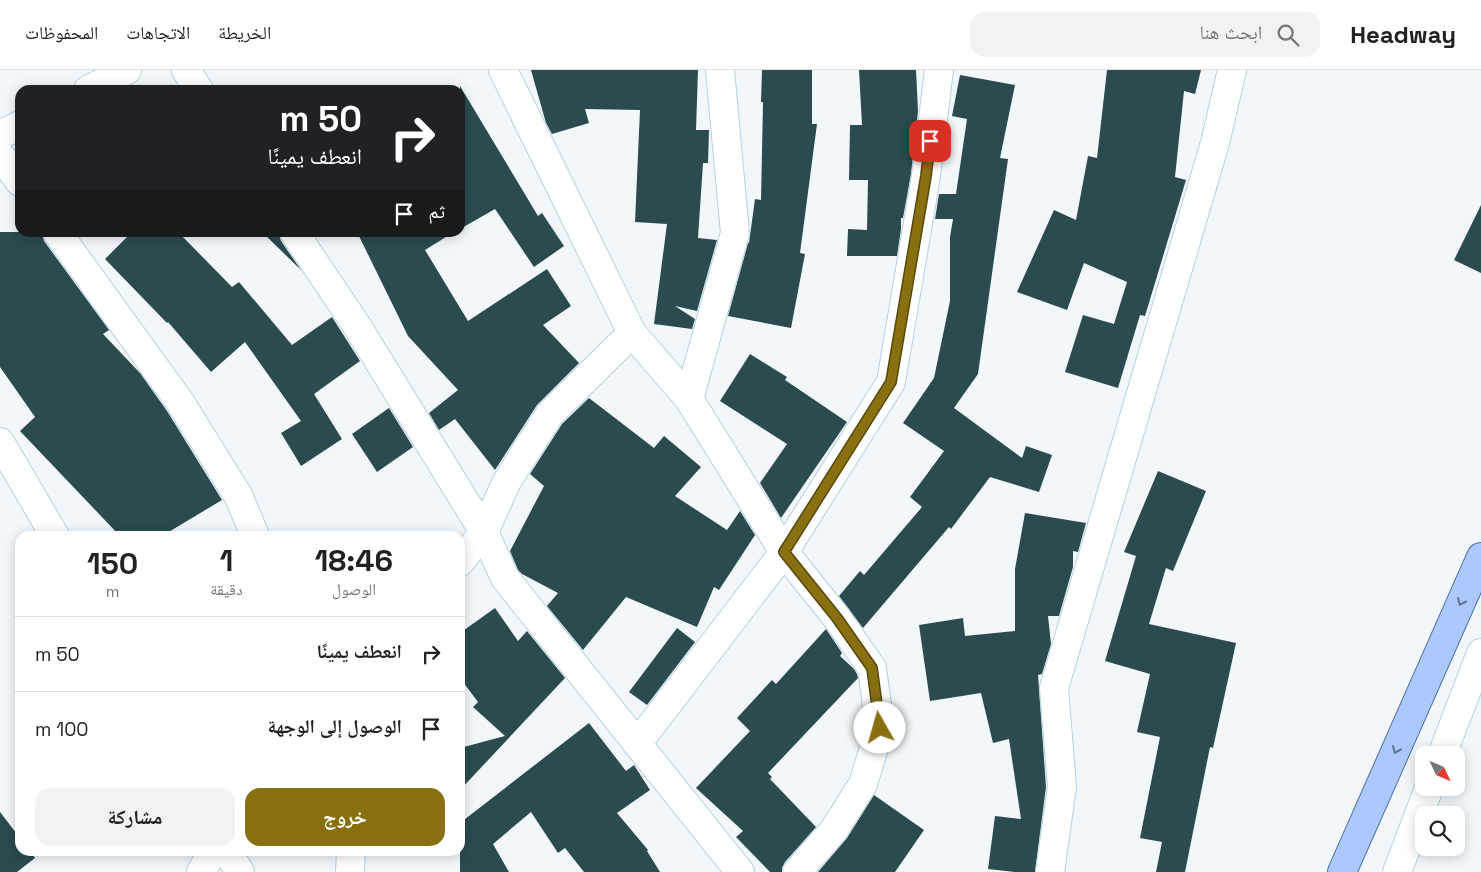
<!DOCTYPE html>
<html lang="ar">
<head>
<meta charset="utf-8">
<style>
	:root { --surface:#fff; --page:#f2f2f2; --text:#222; --muted:#767676; --line:#e0e0e0; --accent:#887011 }
	body { margin:0; font-family:"Space Grotesk","Noto Naskh Arabic",sans-serif; background:var(--page); color:var(--text); direction:rtl; height:100vh; display:flex; flex-direction:column; font-size:19px; white-space:nowrap }
	* { box-sizing:border-box; margin:0 }
	p { font-size:16px; color:var(--muted) }
	.icon { flex:none; width:28px; height:28px; fill:none; stroke:currentColor; stroke-width:2; stroke-linecap:round; stroke-linejoin:round }
	.map { position:relative; flex:1; overflow:hidden; direction:ltr }
	.panel { position:absolute; left:15px; top:461px; width:450px; height:325px; display:flex; flex-direction:column; background:var(--surface); border-radius:15px; box-shadow:0 2px 12px #0003; direction:rtl }
	.panel>* { flex:none }
	.top-card { position:absolute; left:15px; top:15px; width:450px; height:152px; border-radius:15px; box-shadow:0 2px 12px #0003; direction:rtl; background:#202124; color:#fff; overflow:hidden }
	.needle { width:32px; rotate:134deg }
	.tools { position:absolute; left:1415px; top:676px; display:grid; gap:10px }
	.tools a { display:grid; place-items:center; width:50px; height:50px; border-radius:10px; background:var(--surface); box-shadow:0 2px 12px #0003; font-size:25px }
	.pin { position:absolute; display:grid; place-items:center; width:42px; height:42px; color:#fff; margin:-21px; border-radius:10px; box-shadow:0 2px 8px #0006 }
	.me { position:absolute; width:55px; margin:-28px; rotate:353deg; stroke-linejoin:round; filter:drop-shadow(0 0 4px #0008) }
	.turn { display:flex; align-items:center; gap:18px; height:105px; padding:0 20px; font-size:22px }
	.turn .icon { width:65px; height:65px; stroke-width:2.5 }
	.turn b { display:block; font-size:35px; line-height:42px }
	.then { display:flex; align-items:center; height:48px; padding:0 20px; background:#0003; gap:10px; font-size:19px }
	.eta { display:flex; justify-content:space-evenly; align-items:center; height:85px; text-align:center }
	.eta b { font-size:30px; font-weight:700; line-height:35px }
	.cta { display:flex; gap:10px; margin-top:auto; padding:10px 20px }
	.cta a { flex:1; height:58px; border-radius:15px; background:var(--accent); color:#fff; font-size:20px; font-weight:700; line-height:58px; text-align:center }
	.cta a+a { background:var(--page); color:var(--text) }
	ul { padding:0; list-style:none }
	li { display:flex; align-items:center; gap:15px; height:75px; padding:0 20px; border-top:1px solid var(--line) }
	li div { flex:1 }
	li b { display:block; font-size:19px }
	li em { font-style:normal }
	header { display:flex; align-items:center; gap:30px; box-sizing:border-box; height:70px; padding:0 25px; background:var(--surface); border-bottom:1px solid var(--line) }
	header strong { font-size:24px }
	nav { display:flex; gap:28px; margin-inline-start:auto; font-size:18px }
	.search { width:350px; height:45px; background:var(--page); display:flex; align-items:center; gap:12px; box-sizing:border-box; padding:0 18px; border-radius:15px; color:var(--muted); font-size:19px }
	.map>svg:first-child { display:block }
	.building { fill:#2b4b4f }
	.lines { fill:none; stroke-linecap:round; stroke-linejoin:round }
	.minor-casing { stroke:#b5d1e2; stroke-width:30 }
	.major-casing { stroke:#4e6faa; stroke-width:30 }
	.minor { stroke:#fff; stroke-width:28 }
	.major { stroke:#acc8fd; stroke-width:28 }
	.oneway { stroke:#617595 }
	.route-casing { stroke:#58490b; stroke-width:12 }
	.route { stroke:#887011; stroke-width:9 }
</style>
</head>
<body>
<header>
<strong>Headway</strong>
<div class="search"><svg class="icon" aria-label="search" viewBox="0 0 24 24"><circle cx="10" cy="10" r="6"/><path d="M15 15l6 6"/></svg>ابحث هنا</div>
<nav><a>الخريطة</a><a>الاتجاهات</a><a>المحفوظات</a></nav>
</header>
<div class="map">
<svg width="1481" height="802" viewBox="0 0 1481 802">
	<rect width="100%" height="100%" fill="#f1f7fb"/>
	<g class="building">
		<polygon points="531,0 698,0 696,60 709,60 708,93 703,93 698,168 717,170 697,241 675,236 695,249 692,259 654,254 667,154 635,152 640,40 585,39 589,53 552,64 546,53"/>
		<polygon points="762,0 812,0 812,54 817,54 800,183 805,184 791,258 728,246 748,173 749,173 755,129 761,130 763,32 761,32"/>
		<polygon points="859,0 916,0 918,41 911,104 903,148 901,148 901,159 897,186 847,186 848,159 867,160 868,110 849,110 850,55 862,55"/>
		<polygon points="1107,0 1201,0 1195,24 1184,21 1175,107 1186,110 1145,246 1140,245 1118,318 1065,302 1083,245 1114,254 1127,212 1084,193 1067,240 1017,222 1054,140 1076,150 1088,86 1097,88"/>
		<polygon points="960,5 1015,15 1000,88 1008,89 978,304 954,338 1022,388 1026,376 1052,385 1039,422 990,407 951,459 949,457 863,558 839,526 860,501 864,505 922,437 910,427 944,381 903,353 934,308 950,231 950,167 953,149 935,149 939,124 956,124 967,49 952,46"/>
		<polygon points="460,16 538,146 542,143 564,176 534,197 495,139 460,159"/>
		<polygon points="1481,135 1481,203 1454,190"/>
		<polygon points="0,162 42,162 44,171 109,260 103,264 140,303 167,341 222,430 162,466 120,466 20,361 35,347 0,297"/>
		<polygon points="132,162 178,162 232,217 239,212 292,275 332,247 360,291 314,324 342,369 301,396 281,363 301,351 245,272 211,302 168,252 167,253 105,189"/>
		<polygon points="262,162 278,162 281,171 301,200"/>
		<polygon points="357,162 454,162 425,180 468,251 547,199 571,236 543,255 579,293 537,335 495,400 455,349 439,360 429,343 458,320 408,266"/>
		<polygon points="750,284 787,307 785,310 847,352 781,448 760,413 787,374 720,331"/>
		<polygon points="589,328 654,378 664,366 701,397 675,426 727,460 740,441 755,465 719,520 714,517 697,557 626,527 583,580 547,536 558,523 522,504 518,500 510,481 544,416 530,404 562,354"/>
		<polygon points="389,338 413,377 377,402 352,364"/>
		<polygon points="1158,401 1206,421 1173,501 1166,498 1149,554 1236,573 1213,678 1210,677 1185,802 1156,802 1162,772 1140,768 1160,667 1137,662 1150,604 1105,591 1136,486 1124,482"/>
		<polygon points="1025,443 1086,453 1078,482 1073,481 1073,497 1059,546 1048,546 1051,574 1042,604 1038,605 1046,717 1035,802 1015,802 988,799 995,746 1021,749 1009,669 993,673 981,623 930,631 919,555 963,548 965,566 1015,561 1015,499"/>
		<polygon points="495,538 518,571 527,561 565,608 460,720 460,678 505,666 473,637 478,632 460,608 460,563"/>
		<polygon points="677,558 695,572 647,635 629,622"/>
		<polygon points="826,559 842,583 840,586 854,599 857,604 858,608 768,703 772,707 770,709 816,757 785,792 782,798 782,802 770,802 736,767 743,761 696,718 750,661 737,648 772,610 776,614"/>
		<polygon points="589,653 626,701 634,695 650,720 617,743 648,780 647,781 660,802 584,802 565,778 558,783 531,742 493,774 509,802 460,802 460,753"/>
		<polygon points="874,725 924,760 895,802 818,802 847,768"/>
		<polygon points="0,742 20,768 20,781 30,781 35,788 17,802 0,802"/>
	</g>
	<g class="lines">
		<defs>
			<g id="minor">
				<polyline points="186,0 199,20"/>
				<polyline points="503,0 632,263 689,329 784,482 837,548 872,598 880,658 863,714 834,760 797,802"/>
				<polyline points="88,20 127,0"/>
				<polyline points="0,65 20,55"/>
				<polyline points="0,85 20,112"/>
				<polyline points="57,162 180,332 239,427 255,466"/>
				<polyline points="294,162 357,256 484,462 505,508 740,802"/>
				<polyline points="689,329 735,163 720,0"/>
				<polyline points="0,372 55,466"/>
				<polyline points="460,492 484,462 507,411 550,344 632,263"/>
				<polyline points="637,674 784,482 891,312 926,106 939,0"/>
				<polyline points="1442,685 1481,583"/>
				<polyline points="227,781 240,802"/>
				<polyline points="201,802 213,781"/>
				<polyline points="350,802 351,781"/>
				<polyline points="1050,802 1062,717 1054,618 1215,73 1232,0"/>
				<polyline points="1397,802 1429,718"/>
			</g>
			<polyline id="major" points="1342,802 1481,487"/>
		</defs>
		<use href="#minor" class="minor-casing"/>
		<use href="#major" class="major-casing"/>
		<use href="#minor" class="minor"/>
		<use href="#major" class="major"/>
	</g>
	<defs><path id="oneway-chevron" d="M-2-3.5L2.5 0L-2 3.5" fill="none" stroke-width="1.6" stroke-linecap="round" stroke-linejoin="round" transform="scale(1.25)"/></defs>
	<g class="oneway">
		<use href="#oneway-chevron" transform="translate(1461 532) rotate(114)"/>
		<use href="#oneway-chevron" transform="translate(1396 680) rotate(114)"/>
	</g>
	<g class="lines">
		<defs>
			<polyline id="route" points="880,658 872,598 837,548 784,482 891,312 926,106 930,71"/>
		</defs>
		<use href="#route" class="route-casing"/>
		<use href="#route" class="route"/>
	</g>
</svg>
<div class="tools">
<a><svg class="needle" viewBox="-14 -14 28 28"><path d="M0-13l5 13h-10z" fill="#e53935"/><path d="M0 13l5-13h-10z" fill="#767676"/></svg></a>
<a><svg class="icon" aria-label="search" viewBox="0 0 24 24"><circle cx="10" cy="10" r="6"/><path d="M15 15l6 6"/></svg></a>
</div>
<div class="pin" style="left:930px;top:71px;background:#d93025"><svg class="icon" aria-label="arrive" viewBox="0 0 24 24"><path d="M6 21V4h12l-3 4 3 4H6"/></svg></div>
<svg class="me" style="left:880px;top:658px" viewBox="-20 -20 40 40"><circle r="19" fill="#fff"/><path d="M0-13L10 11 0 6-10 11z" fill="#887011"/></svg>
<div class="top-card">
<div class="turn"><svg class="icon" aria-label="right" viewBox="0 0 24 24"><path d="M7 20v-9h11M14 6l5 5-5 5"/></svg><div><b>50 m</b>انعطف يمينًا</div></div>
<div class="then">ثم<svg class="icon" aria-label="arrive" viewBox="0 0 24 24"><path d="M6 21V4h12l-3 4 3 4H6"/></svg></div>
</div>
<section class="panel">
<div class="eta">
<div><b>18:46</b><p>الوصول</p></div>
<div><b>1</b><p>دقيقة</p></div>
<div><b>150</b><p>m</p></div>
</div>
<ul>
<li><svg class="icon" aria-label="right" viewBox="0 0 24 24"><path d="M7 20v-9h11M14 6l5 5-5 5"/></svg><div><b>انعطف يمينًا</b></div><em>50 m</em></li>
<li><svg class="icon" aria-label="arrive" viewBox="0 0 24 24"><path d="M6 21V4h12l-3 4 3 4H6"/></svg><div><b>الوصول إلى الوجهة</b></div><em>100 m</em></li>
</ul>
<div class="cta"><a>خروج</a><a>مشاركة</a></div>
</section>
</div>
</body>
</html>
